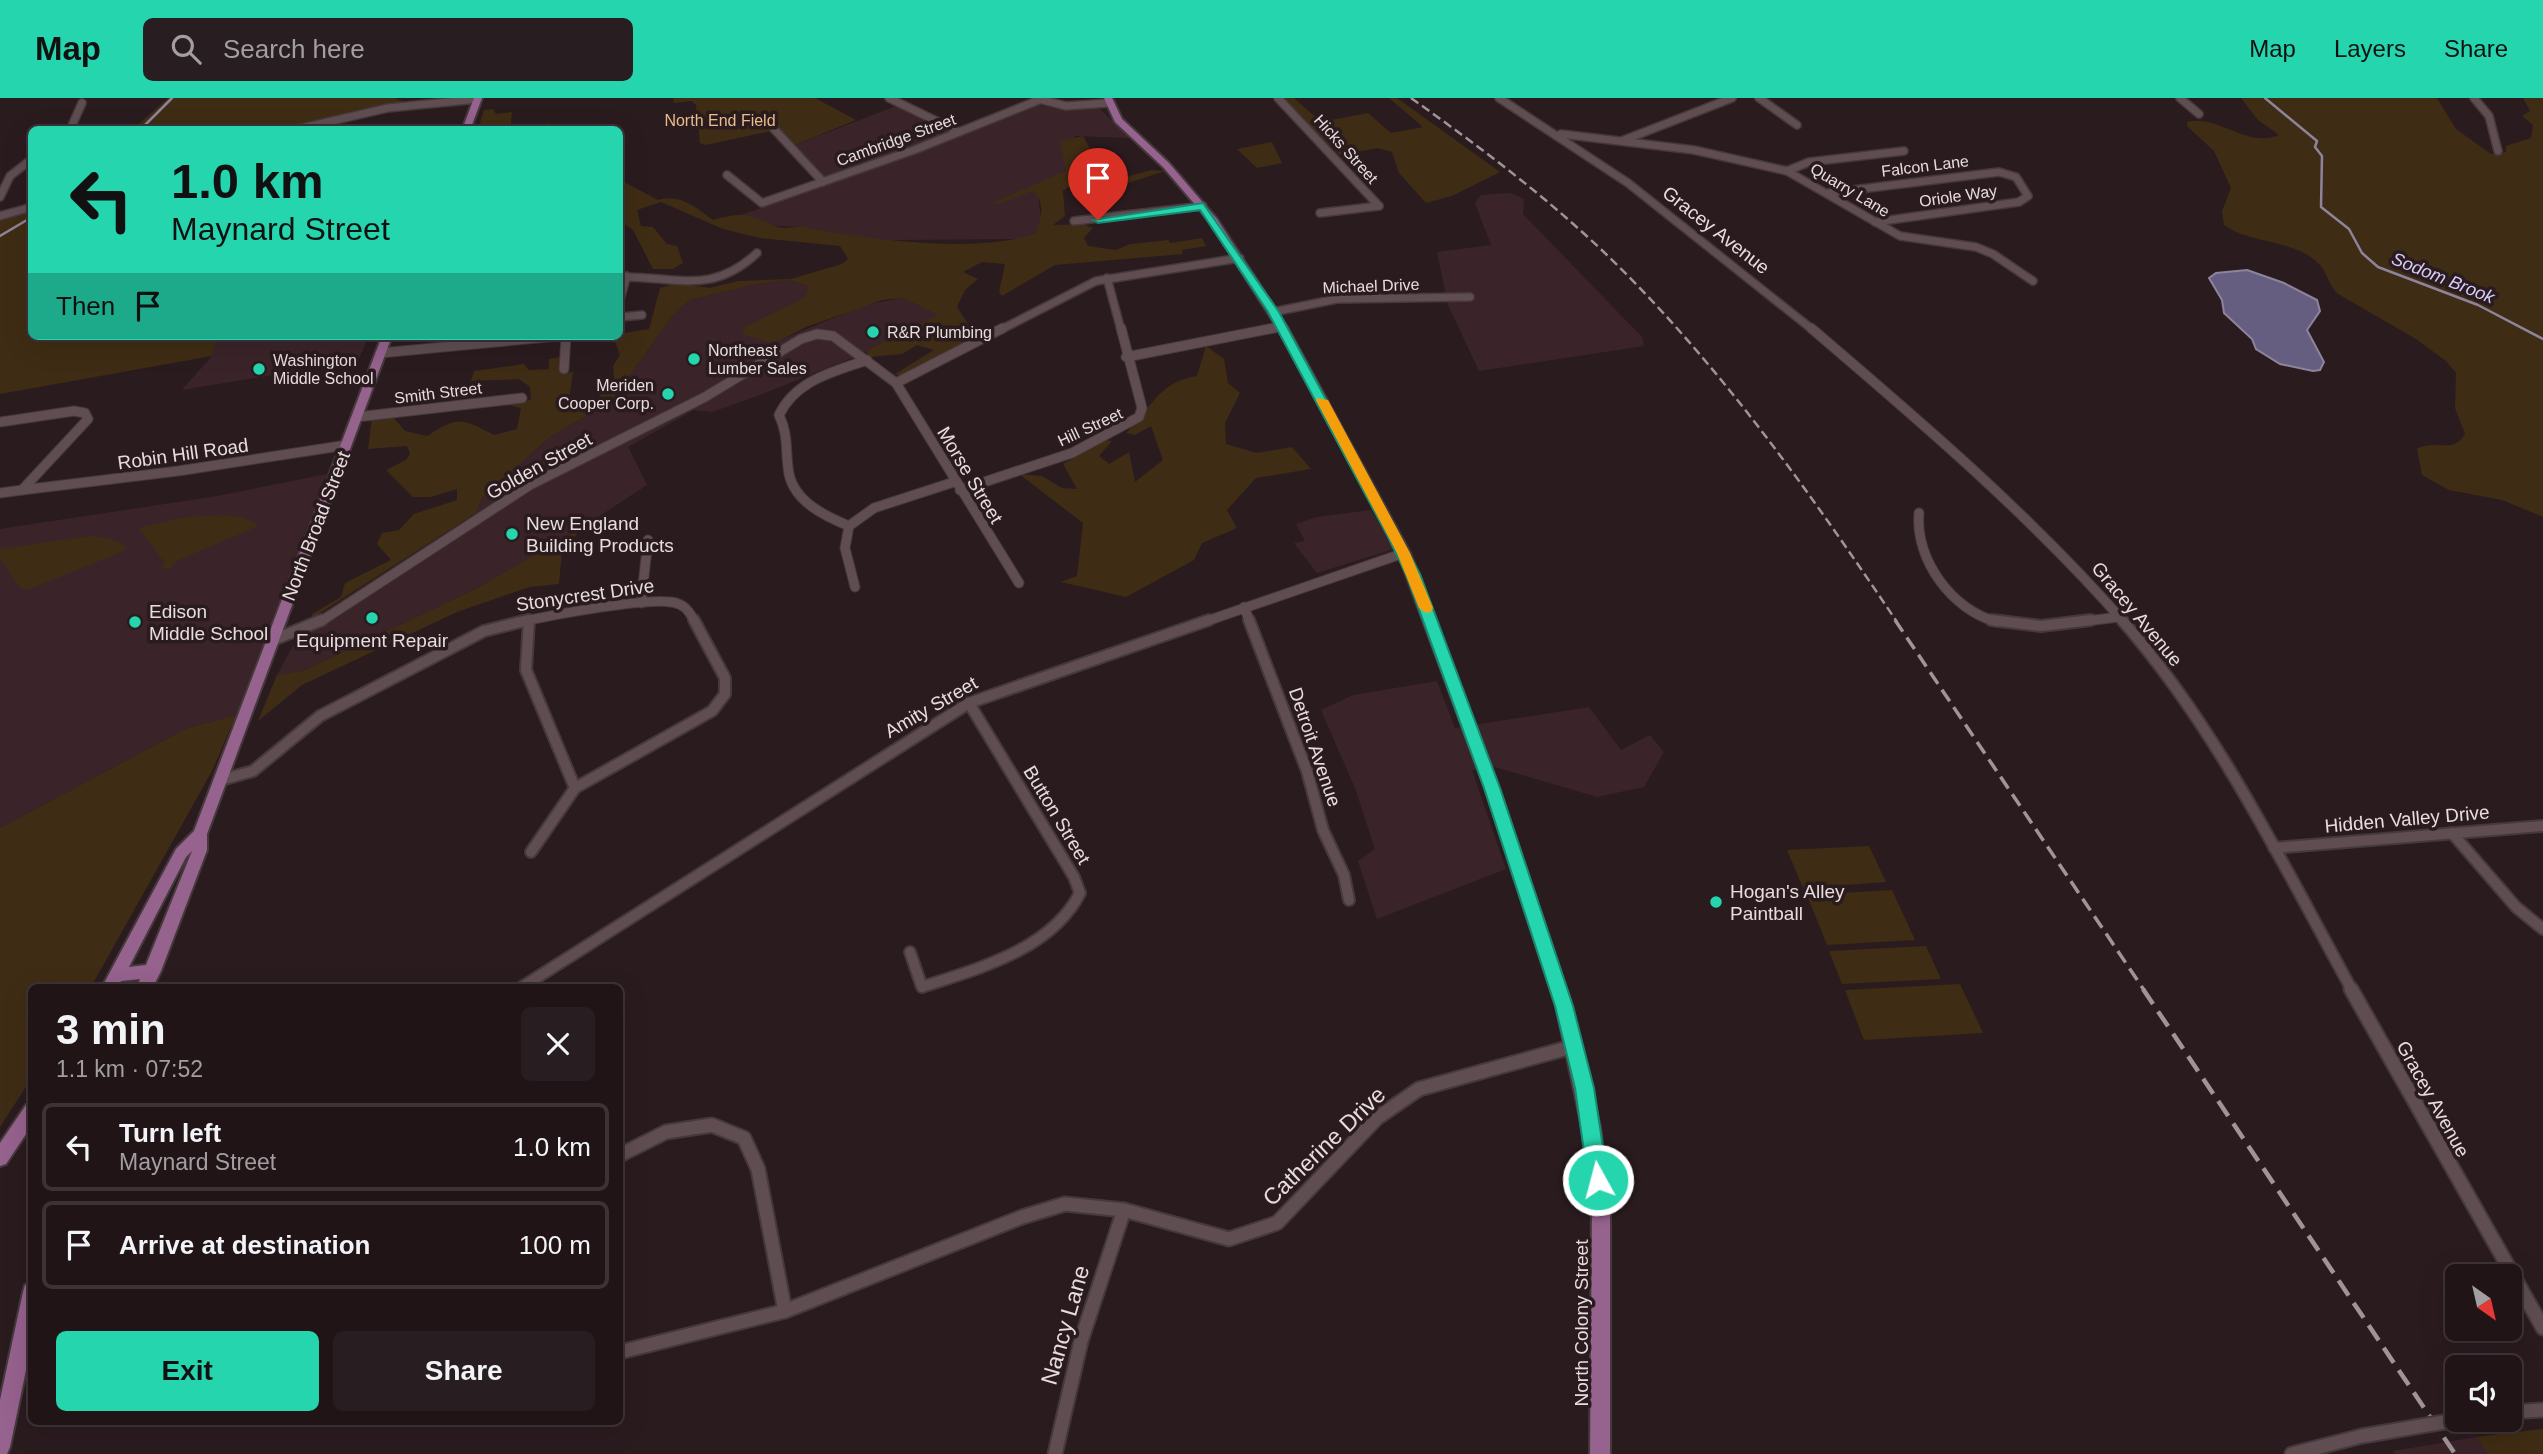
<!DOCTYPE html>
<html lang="en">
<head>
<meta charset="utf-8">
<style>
	:root { --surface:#201417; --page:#281d20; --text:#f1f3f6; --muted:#a29ea1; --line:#3d3336; --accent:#24d5ae }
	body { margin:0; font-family:Arial,sans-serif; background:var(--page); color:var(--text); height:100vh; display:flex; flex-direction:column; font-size:26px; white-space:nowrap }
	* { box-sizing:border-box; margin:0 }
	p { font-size:23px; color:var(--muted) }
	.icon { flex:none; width:38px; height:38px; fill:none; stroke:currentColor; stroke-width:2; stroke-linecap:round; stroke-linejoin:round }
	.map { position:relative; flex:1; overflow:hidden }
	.side { position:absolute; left:28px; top:886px; width:595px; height:441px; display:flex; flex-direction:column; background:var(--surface); border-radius:10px; box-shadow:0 7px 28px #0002,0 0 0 2px var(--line) }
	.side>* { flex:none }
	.hud { position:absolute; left:28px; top:28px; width:595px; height:214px; border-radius:10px; box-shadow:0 7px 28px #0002,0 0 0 2px var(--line); background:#24d5ae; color:#111; overflow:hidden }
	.needle { width:46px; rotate:146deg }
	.fabs { position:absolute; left:2445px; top:1166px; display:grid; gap:14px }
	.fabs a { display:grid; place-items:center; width:77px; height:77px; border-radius:10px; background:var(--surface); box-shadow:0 7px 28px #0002,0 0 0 2px var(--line); font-size:35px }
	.pin { position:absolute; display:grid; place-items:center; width:60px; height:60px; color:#fff; margin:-72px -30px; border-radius:50% 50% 50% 0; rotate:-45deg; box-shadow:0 0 7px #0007 }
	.pin .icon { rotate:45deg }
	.me { position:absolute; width:77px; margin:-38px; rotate:353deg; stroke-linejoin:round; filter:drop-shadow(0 0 5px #0008) }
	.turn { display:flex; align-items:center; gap:24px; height:147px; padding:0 28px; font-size:32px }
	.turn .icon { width:91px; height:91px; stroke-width:2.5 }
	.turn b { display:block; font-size:49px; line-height:60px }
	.then { display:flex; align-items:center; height:66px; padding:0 28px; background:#0003; gap:14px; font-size:26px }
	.round { display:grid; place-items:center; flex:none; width:74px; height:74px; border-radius:10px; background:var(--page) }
	.summary { display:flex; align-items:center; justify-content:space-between; height:119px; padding:0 28px }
	h1 { font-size:42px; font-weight:800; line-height:52px }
	.primary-button { display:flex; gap:14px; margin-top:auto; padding:14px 28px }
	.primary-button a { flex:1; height:80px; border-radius:10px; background:var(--accent); color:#111; font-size:28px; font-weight:800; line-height:80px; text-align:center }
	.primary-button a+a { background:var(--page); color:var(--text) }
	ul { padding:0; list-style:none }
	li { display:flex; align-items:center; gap:21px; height:88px; margin:0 14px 10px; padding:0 14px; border:4px solid var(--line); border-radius:10px }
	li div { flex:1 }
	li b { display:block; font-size:26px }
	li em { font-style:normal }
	header { display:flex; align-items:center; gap:42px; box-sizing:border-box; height:98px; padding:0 35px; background:var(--accent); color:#111 }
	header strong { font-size:33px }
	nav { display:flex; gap:38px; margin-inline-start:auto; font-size:24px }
	.search { width:490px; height:63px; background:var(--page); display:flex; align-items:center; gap:18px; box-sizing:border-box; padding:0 24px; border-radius:10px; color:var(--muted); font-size:26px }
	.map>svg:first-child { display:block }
	.built { fill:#3a242a }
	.green { fill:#3f2c14 }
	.water { fill:#665e80; stroke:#8d849c; stroke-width:2 }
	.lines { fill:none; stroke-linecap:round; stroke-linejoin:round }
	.stream { stroke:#8d849c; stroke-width:2.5 }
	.minor-far3-casing { stroke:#45393c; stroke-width:10 }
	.minor-far2-casing { stroke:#45393c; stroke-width:11 }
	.minor-far1-casing { stroke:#45393c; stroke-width:14 }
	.minor-casing { stroke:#45393c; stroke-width:17 }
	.major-casing { stroke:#45393c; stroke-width:4 }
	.minor-far3 { stroke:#5f4d51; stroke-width:7 }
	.minor-far2 { stroke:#5f4d51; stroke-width:9 }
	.minor-far1 { stroke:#5f4d51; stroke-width:10 }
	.minor { stroke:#5f4d51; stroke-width:13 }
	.major { fill:#96628e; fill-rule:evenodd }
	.rail-far2 { stroke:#a09497; stroke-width:2.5; stroke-dasharray:9 4.5; stroke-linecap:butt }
	.rail-far1 { stroke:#a09497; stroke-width:3.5; stroke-dasharray:14 7; stroke-linecap:butt }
	.rail { stroke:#a09497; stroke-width:4.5; stroke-dasharray:18 9; stroke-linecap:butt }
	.minor-bridge-casing { stroke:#45393c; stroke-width:17; stroke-linecap:butt }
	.minor-bridge { stroke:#5f4d51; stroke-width:13 }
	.route { fill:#24d5ae; stroke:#178a71; stroke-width:2 }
	.slow { fill:#f59e0b }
	.poi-dot { fill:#24d5ae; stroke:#2a1b1f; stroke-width:2.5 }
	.labels { text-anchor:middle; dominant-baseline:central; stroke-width:7; stroke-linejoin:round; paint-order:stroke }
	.far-park-label { font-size:16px; fill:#e9bd89; stroke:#2a1b1f }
	.far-street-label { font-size:16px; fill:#e7dcde; stroke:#2a1b1f }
	.far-poi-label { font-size:16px; fill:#e7dcde; stroke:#2a1b1f; text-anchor:start }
	.far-water-label { font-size:18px; font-style:italic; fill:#d7ccfc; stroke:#2a1b1f }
	.street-label { font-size:19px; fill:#e7dcde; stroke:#2a1b1f }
	.poi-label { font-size:19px; fill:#e7dcde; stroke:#2a1b1f; text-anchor:start }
	.near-street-label { font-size:23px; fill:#e7dcde; stroke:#2a1b1f }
</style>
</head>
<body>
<header>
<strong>Map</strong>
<div class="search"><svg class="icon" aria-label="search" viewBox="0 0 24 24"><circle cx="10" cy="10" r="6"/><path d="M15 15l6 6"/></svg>Search here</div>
<nav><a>Map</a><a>Layers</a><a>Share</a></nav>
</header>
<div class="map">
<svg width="2543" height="1356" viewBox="0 0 2543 1356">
	<rect width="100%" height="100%" fill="#2a1b1f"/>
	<g class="built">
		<polygon points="1038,7 1071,11 1099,10 1130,40 1075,38 1066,73 1038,99 1041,121 1035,135 1020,141 887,142 841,138 804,129 777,128 741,117 828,87 795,47 896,8 957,38"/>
		<polygon points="1511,95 1524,101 1523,116 1642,239 1644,248 1479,273 1448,207 1437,154 1491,147 1475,105 1481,97"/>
		<polygon points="789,182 810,188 805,199 746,228 781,242 864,207 903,200 939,217 854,259 760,297 712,314 694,312 628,349 647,387 583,429 475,491 305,572 277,577 305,526 476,415 482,400 550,339 611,304 672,218 690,202 757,186"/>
		<polygon points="218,238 369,238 358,263 182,292 211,259"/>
		<polygon points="327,376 236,617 185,631 0,730 0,431 217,398"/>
		<polygon points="1371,412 1394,451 1317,475 1294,445 1305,443 1296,426 1317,419"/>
		<polygon points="1437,583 1455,630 1589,609 1621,652 1650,637 1664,654 1644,689 1597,699 1495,669 1472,672 1506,771 1377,821 1358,763 1375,751 1355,690 1321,612 1353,597"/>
		<polygon points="2476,1339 2488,1356 2395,1356 2393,1353"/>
	</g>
	<g class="green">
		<polygon points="168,0 395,0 404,4 275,31 132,32"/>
		<polygon points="673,0 815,0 856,22 795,47 780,31 706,47 700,45 696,7 692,3 674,5"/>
		<polygon points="1280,0 1294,0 1321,24 1368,15 1391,35 1423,29 1389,0 1397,0 1500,74 1452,98 1426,105 1399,75 1392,54 1378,50 1340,57"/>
		<path d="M2241,0H2437L2456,31L2491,56L2506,54V48L2531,40L2533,27L2522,18L2530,13L2523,0H2543V419L2502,402L2449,392L2422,377L2417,351C2434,340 2454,357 2465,336L2455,310L2456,275L2446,263L2416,241L2338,196C2328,187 2327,172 2317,164C2292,141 2250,146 2224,127L2222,113L2231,90L2214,53L2187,28V24C2218,16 2247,51 2279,37L2258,22Z"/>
		<polygon points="493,11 496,16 512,14 511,26 528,30 550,25 556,31 478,31 484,12"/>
		<path d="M1083,38L1104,77L1115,82L1151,72L1165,73L1122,87L1068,89L1063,93L1065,118L1053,127L1083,126L1093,130L1084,140L1088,148L1115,152L1131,146L1168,142L1170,145L1202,140L1206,148L1182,152L1183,156L1055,167L1002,198L999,194L1005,166L982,164L963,174L978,181L965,192L957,209L968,226L963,246L900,278L895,276L934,252L917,247L902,256L869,259L866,253L938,217L903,200L882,202L806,229L781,242L769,244L742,236L746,228L805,199L809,188L789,182L757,186L690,202L672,218L611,304L550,339L482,400L476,415L312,520V516L341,499L345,485L391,462L377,446L382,435L399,432L414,416L457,402V391L431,399H413L386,372L406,362L410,356L407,348L368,351L372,320L392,318L405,333L427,338C459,318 461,320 494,337L517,331L521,310L504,306L531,302L530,289L519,281L471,283L474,273L524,266L529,272L549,271V261L559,259L563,275L573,274L569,302L597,301L614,280L613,268L620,257L614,241L606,238L649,231L660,190L678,185L710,190L738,183L791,181L842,166L848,161L840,148L760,140L723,131L661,104L637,112L641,128L653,129L667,146L677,148L683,165L673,171H653L633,132L620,123V76L626,85L658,102C680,95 697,110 713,122C746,113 749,117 778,129C787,132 797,127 805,129C861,141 983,157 1035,135C1041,121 1046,105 1033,93L998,106L992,105L1066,73L1060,43Z"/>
		<polygon points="1272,44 1282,65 1257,70 1237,51"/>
		<polygon points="31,112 32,238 218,238 212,258 0,296 0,121"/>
		<path d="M1206,248L1224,261L1228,285L1240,295L1225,325L1226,346L1257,355L1292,349L1311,371L1256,380L1227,412L1237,430L1202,445L1194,462L1126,499L1061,484L1077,478L1083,425L1019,376L1042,378L1062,390L1077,391L1063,366L1106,342L1112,343L1099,358L1109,366L1129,354L1135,384L1163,362L1151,328L1135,337L1126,335C1150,312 1159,283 1197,278Z"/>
		<polygon points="226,417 245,420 259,428 176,463 171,470 160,471 165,465 138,430 186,419"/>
		<polygon points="583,429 562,454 559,486 530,489 457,514 302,587 258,623 277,577 305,572 475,491"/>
		<path d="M90,438C103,440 120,439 126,452L30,491H21L0,461V451Z"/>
		<polygon points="236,617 212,673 91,889 32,889 31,981 0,1029 0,730 185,631"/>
		<polygon points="1869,748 1886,784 1803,790 1787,752"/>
		<polygon points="1892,792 1915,842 1827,847 1807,797"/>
		<polygon points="1926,848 1941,881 1842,886 1829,853"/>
		<polygon points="1960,886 1983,935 1864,942 1845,892"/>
		<polygon points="2543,1331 2543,1356 2488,1356 2476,1339"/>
	</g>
	<polygon class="water" points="2247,172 2284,185 2317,202 2320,213 2307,232 2324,264 2320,272 2313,273 2280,266 2256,251 2252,241 2224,215 2222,202 2209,180 2216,175"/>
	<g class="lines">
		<g class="stream">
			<polyline points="2265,0 2317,43 2315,49 2322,58 2321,109 2349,131 2362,155 2378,169 2478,207 2543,241"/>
			<polyline points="140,32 172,0"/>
			<polyline points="0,138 32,119"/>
		</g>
		<defs>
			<g id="minor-far3">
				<polyline points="889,0 959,34"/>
				<polyline points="1035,0 1066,8 1108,5"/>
				<polyline points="1278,0 1379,108"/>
				<polyline points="1499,0 1628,85 1813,232"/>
				<polyline points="1759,0 1797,27"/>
				<polyline points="2180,0 2199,16"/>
				<polyline points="2474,0 2489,18 2498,53"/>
				<polyline points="774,31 823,84"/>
				<polyline points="70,32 82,5"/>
				<polyline points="293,32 388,10 478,1"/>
				<polyline points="1561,36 1694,52 1787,73 1900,138 1976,149 1993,156 2033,183"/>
				<polyline points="1624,42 1732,0"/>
				<polyline points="1787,73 1809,64 1904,53"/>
				<polyline points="727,77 762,105 914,52 1039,2"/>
				<polyline points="1828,95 1999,74 2016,79 2028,98 2019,104 1875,124"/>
				<polyline points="0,99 10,78 32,61"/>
				<polyline points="1320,115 1379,108"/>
				<polyline points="0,118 32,109"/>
				<polyline points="1074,123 1203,108"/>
				<path d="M620,179C676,178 711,198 757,155"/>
				<polyline points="1107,180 1121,232"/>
				<polyline points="620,201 627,178"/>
				<polyline points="1273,214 1337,201 1470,199"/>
				<polyline points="620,219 642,217"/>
				<polyline points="1000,232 1096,183 1240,160"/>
				<polyline points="1265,232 1282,229"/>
			</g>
			<g id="minor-far2">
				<path d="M1811,230C1920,323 2029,416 2124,524"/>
				<polyline points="380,255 559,238"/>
				<polyline points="1126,259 1274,230"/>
				<polyline points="564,271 566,238"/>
				<polyline points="896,285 1003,230"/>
				<polyline points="357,319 522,300"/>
				<polyline points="0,324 74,313 85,315 88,321 22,392 0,395"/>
				<polyline points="22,392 178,373 347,347"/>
				<polyline points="960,392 1072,355 1139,319 1142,310 1121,230"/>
				<path d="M1919,415C1915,462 1952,512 1997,524"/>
				<path d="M849,428C825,418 795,404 789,376C785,355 789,337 779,317C796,282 833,274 867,262"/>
				<polyline points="855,489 845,450 849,428 874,410 954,384"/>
				<polyline points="641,505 648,442"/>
				<polyline points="1244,509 1250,524"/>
				<polyline points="320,524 530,387 705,299 801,241 817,236 833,238 896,285 1019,485"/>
				<path d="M521,524C551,517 643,500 671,504C685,506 689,513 695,524"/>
				<polyline points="1204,524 1404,455"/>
				<polyline points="2078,524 2119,519"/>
			</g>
			<g id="minor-far1">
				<polyline points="529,522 526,572 575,690"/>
				<polyline points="1249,522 1307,673 1323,732 1344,777 1349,802"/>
				<polyline points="1991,522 2041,528 2091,522"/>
				<path d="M2122,522C2219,633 2282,765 2352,892"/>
				<polyline points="273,542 322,522"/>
				<polyline points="221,682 253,673 320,618 484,533 528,522"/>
				<polyline points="2452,735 2516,809 2543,831"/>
				<polyline points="2274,750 2543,728"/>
				<polyline points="531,754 575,690 712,613 725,596 725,580 694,522"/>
				<path d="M910,854L922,889C979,870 1051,852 1080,795L1074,779L969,605"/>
				<polyline points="522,889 969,605 1209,522"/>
			</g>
			<g id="minor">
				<polyline points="2351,891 2543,1230"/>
				<polyline points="620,1057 666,1034 712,1027 744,1040 758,1071 785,1213"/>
				<polyline points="620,1254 785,1213 1022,1119 1065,1106 1124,1112 1229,1141 1277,1125 1377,1020 1419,991 1575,948"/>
				<polyline points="2510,1314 2543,1312"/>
				<polyline points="1055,1356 1081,1243 1124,1112"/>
				<polyline points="2292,1356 2362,1338"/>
			</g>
			<g id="major">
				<polygon points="474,0 482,0 470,32 462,32"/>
				<polygon points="1104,0 1112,0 1122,21 1169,65 1217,121 1287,229 1410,455 1499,690 1572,908 1600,1029 1610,1108 1610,1356 1590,1356 1592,1108 1582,1029 1556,908 1485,690 1398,455 1277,229 1210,124 1163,69 1115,24"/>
				<path d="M382,238H392L207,736V752L161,873L153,889H137L140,881L121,883L118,889H102L176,751L194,733ZM192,753L146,867L129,869L186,759Z"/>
				<polygon points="32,1005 32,1027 6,1066 0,1068 0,1045 26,1007"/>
				<polygon points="32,1185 32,1243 10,1349 7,1356 0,1356 0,1302 23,1194 25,1187"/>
			</g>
		</defs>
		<use href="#minor-far3" class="minor-far3-casing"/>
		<use href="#minor-far2" class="minor-far2-casing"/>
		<use href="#minor-far1" class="minor-far1-casing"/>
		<use href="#minor" class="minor-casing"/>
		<use href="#major" class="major-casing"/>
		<use href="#minor-far3" class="minor-far3"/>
		<use href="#minor-far2" class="minor-far2"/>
		<use href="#minor-far1" class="minor-far1"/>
		<use href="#minor" class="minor"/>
		<use href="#major" class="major"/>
		<path class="rail-far2" d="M1411,0C1480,49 1548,100 1609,159C1720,267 1811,396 1897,524"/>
		<polyline class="rail-far1" points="1895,522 2144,892"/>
		<polyline class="rail" points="2143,891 2455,1356"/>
		<defs>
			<polyline id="minor-bridge" points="2362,1338 2462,1321"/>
		</defs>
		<use href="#minor-bridge" class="minor-bridge-casing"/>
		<use href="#minor-bridge" class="minor-bridge"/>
	</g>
	<polygon class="route" points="1203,105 1279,214 1420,476 1500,690 1573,908 1594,990 1608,1082 1605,1088 1598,1091 1591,1088 1588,1082 1575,990 1555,908 1484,690 1406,476 1388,439 1268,214 1200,112 1098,125 1093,122"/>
	<polygon class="slow" points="1317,300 1328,302 1410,455 1433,510 1431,514 1426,515 1419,510 1397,455 1316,302"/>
	<g class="poi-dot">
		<circle cx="873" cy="234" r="7"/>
		<circle cx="694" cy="261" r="7"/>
		<circle cx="259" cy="271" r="7"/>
		<circle cx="668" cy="296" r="7"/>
		<circle cx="512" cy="436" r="7"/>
		<circle cx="372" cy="520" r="7"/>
		<circle cx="135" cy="524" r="7"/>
		<circle cx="1716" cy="804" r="7"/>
	</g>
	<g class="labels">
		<g class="far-park-label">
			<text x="720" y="22">North End Field</text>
		</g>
		<g class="far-street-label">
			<text transform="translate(896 42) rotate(-20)">Cambridge Street</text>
			<text transform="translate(1346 51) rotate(48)">Hicks Street</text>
			<text transform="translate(1925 68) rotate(-7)">Falcon Lane</text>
			<text transform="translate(1850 92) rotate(31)">Quarry Lane</text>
			<text transform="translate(1958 98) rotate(-8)">Oriole Way</text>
			<text transform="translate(1371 188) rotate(-2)">Michael Drive</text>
			<text transform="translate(438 295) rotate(-7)">Smith Street</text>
			<text transform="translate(1090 329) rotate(-25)">Hill Street</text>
		</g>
		<g class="far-poi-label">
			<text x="887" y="234">R&amp;R Plumbing</text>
			<text x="708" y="252">Northeast<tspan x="708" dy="18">Lumber Sales</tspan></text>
			<text x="273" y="262">Washington<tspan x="273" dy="18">Middle School</tspan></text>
			<text x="654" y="287" text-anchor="end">Meriden<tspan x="654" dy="18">Cooper Corp.</tspan></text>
		</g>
		<g class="far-water-label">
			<text transform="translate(2443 180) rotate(22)">Sodom Brook</text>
		</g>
		<g class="street-label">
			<text transform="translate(1716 132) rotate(38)">Gracey Avenue</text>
			<text transform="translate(183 356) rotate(-8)">Robin Hill Road</text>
			<text transform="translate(539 368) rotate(-29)">Golden Street</text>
			<text transform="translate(970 377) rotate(59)">Morse Street</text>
			<text transform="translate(316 428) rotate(-69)">North Broad Street</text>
			<text transform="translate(585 497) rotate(-8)">Stonycrest Drive</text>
			<text transform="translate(2137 516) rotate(50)">Gracey Avenue</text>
			<text transform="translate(931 609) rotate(-30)">Amity Street</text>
			<text transform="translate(1315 649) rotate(71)">Detroit Avenue</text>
			<text transform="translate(1057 717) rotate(59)">Button Street</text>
			<text transform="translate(2407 721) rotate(-5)">Hidden Valley Drive</text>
			<text transform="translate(2433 1001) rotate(61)">Gracey Avenue</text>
			<text transform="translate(1581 1225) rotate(-90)">North Colony Street</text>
		</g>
		<g class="poi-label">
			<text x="526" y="425">New England<tspan x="526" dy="22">Building Products</tspan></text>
			<text x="149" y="513">Edison<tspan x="149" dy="22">Middle School</tspan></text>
			<text x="372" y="542" text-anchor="middle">Equipment Repair</text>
			<text x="1730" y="793">Hogan's Alley<tspan x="1730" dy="22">Paintball</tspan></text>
		</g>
		<g class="near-street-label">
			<text transform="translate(1324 1048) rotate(-44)">Catherine Drive</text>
			<text transform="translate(1065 1227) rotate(-74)">Nancy Lane</text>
		</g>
	</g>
</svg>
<div class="fabs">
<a><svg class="needle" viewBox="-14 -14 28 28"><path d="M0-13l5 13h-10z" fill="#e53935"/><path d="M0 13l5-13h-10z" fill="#a29ea1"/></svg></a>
<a><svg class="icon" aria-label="sound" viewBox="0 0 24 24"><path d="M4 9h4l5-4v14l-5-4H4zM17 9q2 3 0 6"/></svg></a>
</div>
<div class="pin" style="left:1098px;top:122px;background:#d93025"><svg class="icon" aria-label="arrive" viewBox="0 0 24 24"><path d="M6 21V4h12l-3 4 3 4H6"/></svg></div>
<svg class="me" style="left:1598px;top:1082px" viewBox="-20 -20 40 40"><circle r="17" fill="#24d5ae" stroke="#fff" stroke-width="3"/><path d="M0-11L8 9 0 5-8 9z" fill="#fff"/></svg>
<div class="hud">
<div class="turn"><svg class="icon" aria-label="left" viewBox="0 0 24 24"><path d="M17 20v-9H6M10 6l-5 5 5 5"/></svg><div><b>1.0 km</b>Maynard Street</div></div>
<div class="then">Then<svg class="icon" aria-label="arrive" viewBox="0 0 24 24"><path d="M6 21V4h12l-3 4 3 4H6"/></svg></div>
</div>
<section class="side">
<div class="summary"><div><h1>3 min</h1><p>1.1 km · 07:52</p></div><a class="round"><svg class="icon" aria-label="close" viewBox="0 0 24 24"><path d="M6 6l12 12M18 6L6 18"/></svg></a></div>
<ul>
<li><svg class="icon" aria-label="left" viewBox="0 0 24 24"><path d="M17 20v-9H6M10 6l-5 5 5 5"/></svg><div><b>Turn left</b><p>Maynard Street</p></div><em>1.0 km</em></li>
<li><svg class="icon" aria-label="arrive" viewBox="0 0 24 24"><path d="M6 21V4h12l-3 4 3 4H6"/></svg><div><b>Arrive at destination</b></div><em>100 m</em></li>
</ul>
<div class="primary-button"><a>Exit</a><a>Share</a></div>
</section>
</div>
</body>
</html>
